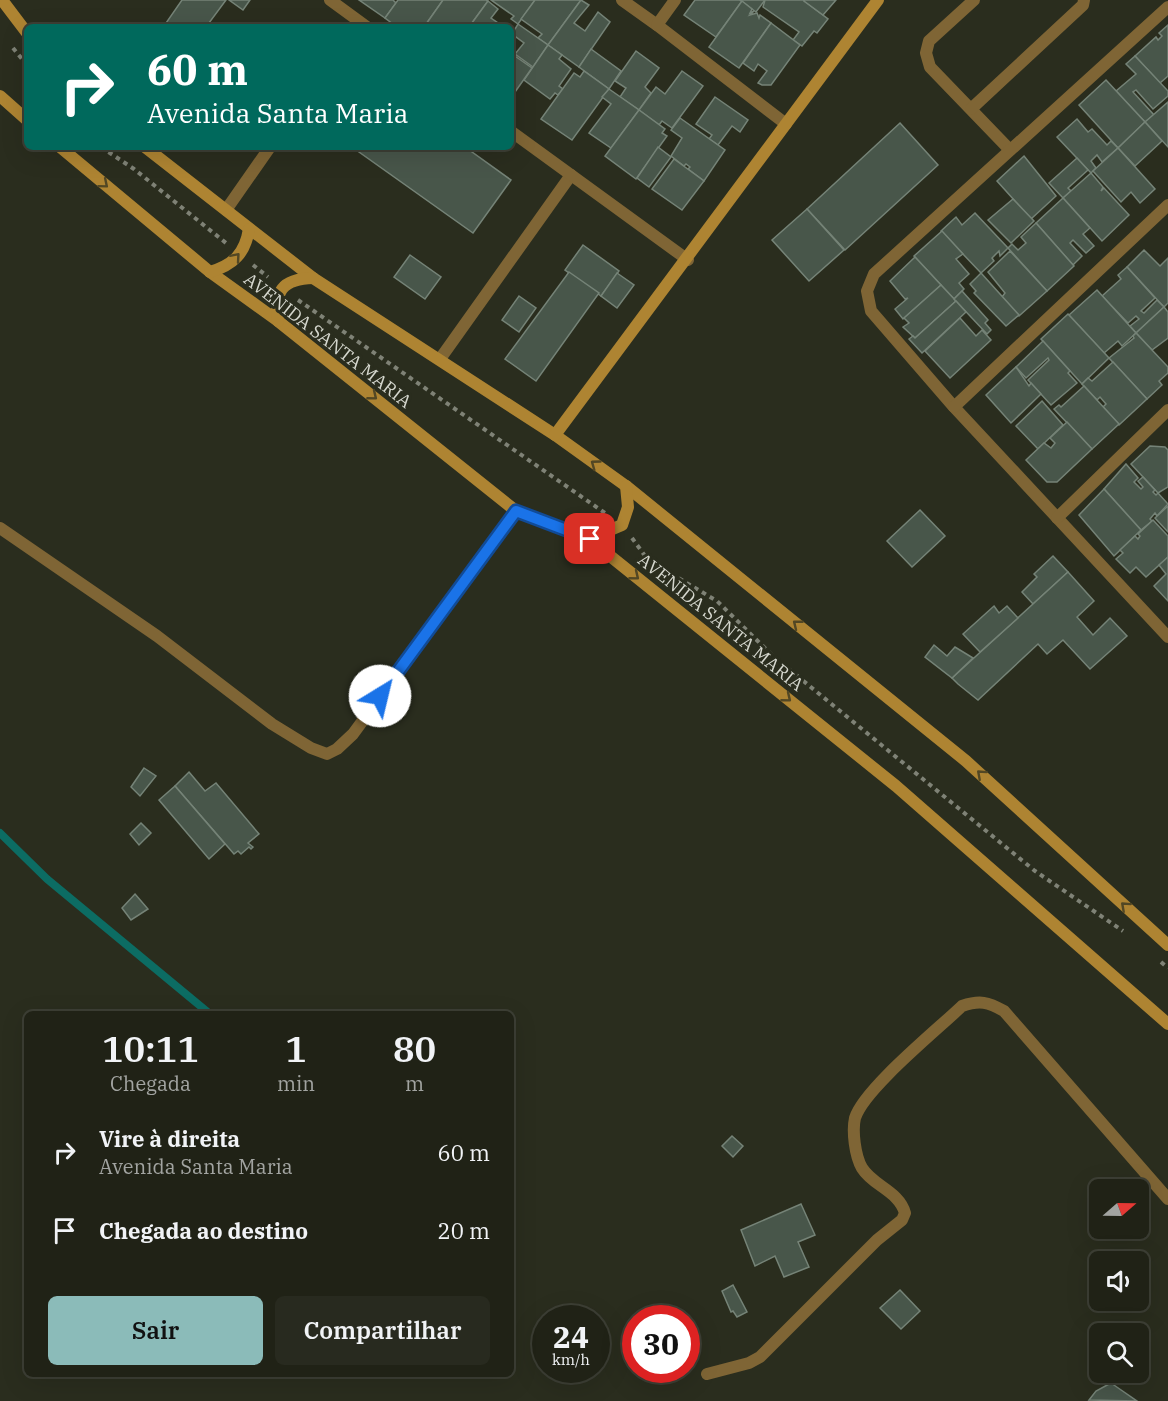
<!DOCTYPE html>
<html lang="pt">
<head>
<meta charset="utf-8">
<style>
	:root { --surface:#202216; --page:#282a1f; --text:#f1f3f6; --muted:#a2a4a1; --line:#3d3f35; --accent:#8bbbb9 }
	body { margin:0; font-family:"IBM Plex Serif",serif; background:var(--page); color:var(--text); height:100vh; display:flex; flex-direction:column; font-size:22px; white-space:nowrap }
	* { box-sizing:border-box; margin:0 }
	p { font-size:20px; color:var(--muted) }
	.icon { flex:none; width:33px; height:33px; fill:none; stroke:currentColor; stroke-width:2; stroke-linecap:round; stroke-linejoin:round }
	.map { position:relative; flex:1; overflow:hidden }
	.drawer { position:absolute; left:24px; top:1011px; width:490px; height:366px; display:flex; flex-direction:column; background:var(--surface); border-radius:9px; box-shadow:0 6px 24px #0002,0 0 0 2px var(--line) }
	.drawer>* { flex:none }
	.hud { position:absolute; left:24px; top:24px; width:490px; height:126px; border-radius:9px; box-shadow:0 6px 24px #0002,0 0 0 2px var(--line); background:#00695c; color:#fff; overflow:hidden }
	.needle { width:39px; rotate:70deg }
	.tools { position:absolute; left:1089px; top:1179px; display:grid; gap:12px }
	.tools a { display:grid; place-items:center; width:60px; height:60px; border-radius:9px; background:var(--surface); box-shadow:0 6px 24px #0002,0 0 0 2px var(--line); font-size:30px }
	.speed { position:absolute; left:532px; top:1305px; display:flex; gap:12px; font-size:30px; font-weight:700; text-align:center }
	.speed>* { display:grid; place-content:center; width:78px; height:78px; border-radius:50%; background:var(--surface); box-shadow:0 6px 24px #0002,0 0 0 2px var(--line); line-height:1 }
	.speed small { font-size:15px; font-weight:400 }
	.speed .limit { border:9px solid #d22; background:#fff; color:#111 }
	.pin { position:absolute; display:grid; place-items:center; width:51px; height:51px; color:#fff; margin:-26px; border-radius:12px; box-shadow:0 3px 9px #0006 }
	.me { position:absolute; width:66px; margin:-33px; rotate:36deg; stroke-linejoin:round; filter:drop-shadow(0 0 4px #0008) }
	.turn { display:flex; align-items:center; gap:21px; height:126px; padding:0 24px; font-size:27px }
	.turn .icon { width:78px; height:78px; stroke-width:2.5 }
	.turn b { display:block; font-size:42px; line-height:51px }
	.eta { display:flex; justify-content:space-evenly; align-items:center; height:102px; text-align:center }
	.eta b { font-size:36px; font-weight:600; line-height:42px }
	.action { display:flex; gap:12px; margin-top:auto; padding:12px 24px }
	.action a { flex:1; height:69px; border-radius:9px; background:var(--accent); color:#111; font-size:24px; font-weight:600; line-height:69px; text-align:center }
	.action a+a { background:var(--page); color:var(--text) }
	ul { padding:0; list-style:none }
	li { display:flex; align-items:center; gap:18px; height:78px; padding:0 24px }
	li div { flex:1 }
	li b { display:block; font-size:22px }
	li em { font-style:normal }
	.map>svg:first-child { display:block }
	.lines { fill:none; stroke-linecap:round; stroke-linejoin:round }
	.stream { stroke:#0c6c63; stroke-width:8 }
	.building { fill:#48564a; stroke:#758377; stroke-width:1.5 }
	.path { stroke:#7f8276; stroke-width:4; stroke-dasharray:4.5 4.5; stroke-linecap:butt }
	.lane { stroke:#7f6535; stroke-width:12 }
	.street { stroke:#7f6535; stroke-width:12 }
	.secondary { stroke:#ae8432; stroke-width:12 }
	.oneway { stroke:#524724 }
	.route-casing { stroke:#114b97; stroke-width:15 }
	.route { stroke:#1a73e8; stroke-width:10 }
	.labels { text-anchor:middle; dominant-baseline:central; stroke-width:6; stroke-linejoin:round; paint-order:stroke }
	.street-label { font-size:18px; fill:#d5d7ce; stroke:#2a2d1e }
</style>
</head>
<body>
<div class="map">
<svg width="1168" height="1401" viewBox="0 0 1168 1401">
	<rect width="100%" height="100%" fill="#2a2d1e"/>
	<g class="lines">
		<polyline class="stream" points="0,833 47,879 210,1014"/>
	</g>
	<g class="building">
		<polygon points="182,0 226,0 206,27 171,27 166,23"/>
		<polygon points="229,0 250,0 243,10"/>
		<polygon points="359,0 393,0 396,3 385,18"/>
		<polygon points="398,0 443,0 424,27 397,27 385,18"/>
		<polygon points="486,0 488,1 469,27 424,27 443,0"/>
		<polygon points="491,0 535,0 518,24 511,19 514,16"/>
		<polygon points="535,0 581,0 548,45 538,38 542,34 521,19"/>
		<polygon points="581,0 589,5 574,23 585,31 598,12 610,22 579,67 548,45"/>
		<polygon points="695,0 740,0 742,1 716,37 684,15"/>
		<polygon points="740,0 765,0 756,12"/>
		<polygon points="765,0 803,0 828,19 817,33 814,31 802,46 793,40 799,32 763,7"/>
		<polygon points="836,0 823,15 804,1 804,0"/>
		<polygon points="488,1 498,9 491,18 504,27 469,27"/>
		<polygon points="742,1 752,9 750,13 754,11 750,15 757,13 759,18 760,15 771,23 739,68 709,47"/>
		<polygon points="771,23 800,45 771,85 762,85 758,83 767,71 758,64 754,71 743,63"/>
		<polygon points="518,24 548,45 533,67 515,54 524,43 512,34"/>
		<polygon points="1168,25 1168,76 1160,83 1135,56 1156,37 1158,40 1162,36 1159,33"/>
		<polygon points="548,45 562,55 559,59 571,69 559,86 563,89 558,95 555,93 550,99 524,80"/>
		<polygon points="591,49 621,71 609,89 579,67"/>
		<polygon points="636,51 659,68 645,87 651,93 639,110 620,97 626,88 615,81"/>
		<polygon points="512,54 532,68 515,92 512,89"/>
		<polygon points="1135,56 1168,91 1168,96 1153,109 1136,90 1133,92 1154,115 1145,122 1116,91 1136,74 1126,64"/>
		<polygon points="584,71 609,89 572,140 541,119 574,73 580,77"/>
		<polygon points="682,71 703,86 672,128 662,121 659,125 639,110 656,87 665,94"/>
		<polygon points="1106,80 1145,122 1118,148 1079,105"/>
		<polygon points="609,89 639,110 611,148 589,133 611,104 602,97"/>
		<polygon points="715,97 748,120 740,132 732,126 718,145 709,139 712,135 696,124"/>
		<polygon points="1168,102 1168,147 1145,122"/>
		<polygon points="639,110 665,129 662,133 667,136 636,179 605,156"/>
		<polygon points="680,118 725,150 704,181 688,169 690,167 686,164 684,166 671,156 682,138 671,130"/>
		<polygon points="1077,119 1088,132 1092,129 1107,145 1111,141 1118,148 1102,162 1097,155 1091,161 1096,168 1091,173 1057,137"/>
		<polygon points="1145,122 1162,141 1135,166 1118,148"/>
		<polygon points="900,123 938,165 845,250 807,209"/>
		<polygon points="352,147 465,147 511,180 473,233"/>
		<polygon points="658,147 671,157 649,187 637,178"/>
		<polygon points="1118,148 1155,189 1140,203 1131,192 1121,202 1093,171"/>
		<polygon points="1024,156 1056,196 1031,219 997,181"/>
		<polygon points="1077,158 1088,170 1068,188 1071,191 1063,198 1049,183"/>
		<polygon points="674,159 704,181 682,210 652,189"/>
		<polygon points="1091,173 1103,187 1101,191 1104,188 1129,215 1102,241 1063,198"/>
		<polygon points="1063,198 1090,228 1083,234 1094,246 1086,253 1073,240 1070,243 1082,256 1073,265 1036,223"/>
		<polygon points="1013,199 1034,221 1011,243 988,220"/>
		<polygon points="807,209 844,250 809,281 772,240"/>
		<polygon points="975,213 1008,248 1000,256 999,251 992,258 994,261 981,273 941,231 956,217 962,225"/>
		<polygon points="1036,223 1074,266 1047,291 1008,248 1012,244 1018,250 1026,243 1021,237"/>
		<polygon points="942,231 963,254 956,259 969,274 959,283 964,289 954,299 914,256"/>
		<polygon points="583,245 619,271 601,296 565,270"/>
		<polygon points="1144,250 1160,266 1168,258 1168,303 1164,307 1127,267"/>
		<polygon points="1010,251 1047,291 1019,316 1002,297 1005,293 988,272"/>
		<polygon points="410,255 441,277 425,299 394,277"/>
		<polygon points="915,257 941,285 903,319 895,309 908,298 905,299 890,281"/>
		<polygon points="1127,267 1155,298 1141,311 1144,313 1157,300 1164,307 1136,333 1130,326 1139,319 1136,316 1128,323 1102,296 1121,279 1118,275"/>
		<polygon points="569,272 599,293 536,381 505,359"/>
		<polygon points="617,273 634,285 617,308 601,296"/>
		<polygon points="981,273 1019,315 1006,326 974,293 976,291 970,284"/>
		<polygon points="941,285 956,301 915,338 903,327 909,323 904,318"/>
		<polygon points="1097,290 1136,333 1122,346 1118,341 1104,353 1069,315"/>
		<polygon points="962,291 988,320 985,323 991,330 987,334 954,299"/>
		<polygon points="519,296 536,308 519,332 502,320"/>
		<polygon points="956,301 966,312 922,353 909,339 913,336 915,338"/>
		<polygon points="1164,307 1168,312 1168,338 1152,350 1136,333"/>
		<polygon points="1068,314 1109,358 1082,384 1041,339"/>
		<polygon points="960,318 976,336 982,330 991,340 950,378 925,351"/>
		<polygon points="1136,333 1168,367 1168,373 1159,381 1162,385 1147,399 1109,358 1134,338 1133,336"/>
		<polygon points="1043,341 1070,371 1068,373 1077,383 1051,405 1028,380 1049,360 1048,358 1026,378 1016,367"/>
		<polygon points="1113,362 1147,399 1119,425 1103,407 1106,404 1100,397 1097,400 1082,384 1088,378 1092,381"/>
		<polygon points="1016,367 1029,386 1031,383 1041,394 1011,423 986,395"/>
		<polygon points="1084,386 1119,424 1092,449 1054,409 1059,405 1061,407"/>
		<polygon points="1042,401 1063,425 1038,449 1016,426"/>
		<polygon points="1067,422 1092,449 1057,482 1047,482 1026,460 1044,443 1051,448 1055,443 1050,438"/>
		<polygon points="1150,446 1165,447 1168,450 1168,487 1158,493 1131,464"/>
		<polygon points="1126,464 1138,478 1134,482 1141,489 1143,487 1138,481 1143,477 1155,490 1153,492 1156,495 1158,493 1168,504 1157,516 1155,513 1150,519 1152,521 1141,530 1104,489"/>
		<polygon points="1104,489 1141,530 1114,556 1079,515"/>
		<polygon points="1168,506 1168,532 1155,518"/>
		<polygon points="920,510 945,536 912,567 887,541"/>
		<polygon points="1153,520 1168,536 1168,557 1146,577 1136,567 1130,573 1116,559 1123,553 1120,550 1135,536 1138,539 1140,536 1138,534"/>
		<polygon points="1053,556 1068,572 1033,604 1022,592 1037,577 1034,574"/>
		<polygon points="1168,557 1168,601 1154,586 1166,574 1159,565"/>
		<polygon points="1068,572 1094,601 1077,617 1093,635 1110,618 1127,636 1090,669 1063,640 1047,654 1038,644 978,700 958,684 952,678"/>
		<polygon points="994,606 999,613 1007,606 1018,618 980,652 963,634"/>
		<polygon points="934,645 947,656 955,647 973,658 952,678 925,657"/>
		<polygon points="144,768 156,776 140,796 131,787"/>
		<polygon points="189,772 205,791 216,783 259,834 248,843 253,847 251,849 249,847 241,854 238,851 234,854 175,786"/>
		<polygon points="175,786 225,844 209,859 159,800"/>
		<polygon points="141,823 151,833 139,845 130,834"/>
		<polygon points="135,894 148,909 131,920 122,908"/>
		<polygon points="732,1136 743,1146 733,1157 722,1146"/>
		<polygon points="801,1204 815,1235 798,1242 809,1267 784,1277 775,1256 755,1266 741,1230"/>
		<polygon points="733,1285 747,1312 737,1317 733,1311 731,1312 722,1291"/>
		<polygon points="900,1290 920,1311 901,1329 880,1308"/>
		<polygon points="1111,1383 1137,1401 1089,1400 1096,1391"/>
	</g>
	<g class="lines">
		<g class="path">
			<polyline points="13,48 27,65"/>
			<polyline points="101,147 134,169 226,243"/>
			<polyline points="253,265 268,277"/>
			<polyline points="298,300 605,513"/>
			<polyline points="632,538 648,560 717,601 773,656 1035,871 1123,931"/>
			<polyline points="1161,962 1168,968"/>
		</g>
		<g class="lane">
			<polyline points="974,0 929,41 926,53 930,67 1010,150"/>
			<polyline points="971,109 1083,5 1084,0"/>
			<polyline points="226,210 270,147"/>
			<polyline points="440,359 571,175"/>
		</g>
		<g class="street">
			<polyline points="330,0 367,27"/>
			<polyline points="622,0 657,25"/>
			<polyline points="675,0 657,25 786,124"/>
			<polyline points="1168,7 874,274 867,291 871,311 954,407 1168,637"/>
			<polyline points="512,132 688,260"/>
			<polyline points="954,407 1168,205"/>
			<polyline points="1057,518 1168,410"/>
			<polyline points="0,528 157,636 272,724 311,748 327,754 337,749 353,734 516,511"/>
			<path d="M707,1374L749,1363L760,1357L877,1240L902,1220L905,1213C899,1191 873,1186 862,1168C855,1156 852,1131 855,1118C864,1089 937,1030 962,1006C980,1000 988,1002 1004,1011L1168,1199"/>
		</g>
		<g class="secondary">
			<polyline points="2,0 27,33"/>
			<polyline points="0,96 27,120"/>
			<polyline points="60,147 210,272 278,321 516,511 589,539 896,786 1168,1024"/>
			<polyline points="145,147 313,278 555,435 626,486 966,761 1168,945"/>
			<path d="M210,272C233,265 245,254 249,229"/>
			<path d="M278,321C274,291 282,279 313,278"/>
			<polyline points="555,435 878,0"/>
			<polyline points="589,539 622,525 628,507 626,486"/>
		</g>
	</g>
	<defs><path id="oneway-chevron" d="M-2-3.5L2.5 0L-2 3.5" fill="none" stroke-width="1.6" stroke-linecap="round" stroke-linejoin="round" transform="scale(1.5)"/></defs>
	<g class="oneway">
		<use href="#oneway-chevron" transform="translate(104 184) rotate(40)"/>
		<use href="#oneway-chevron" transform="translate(236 257) rotate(-49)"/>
		<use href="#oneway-chevron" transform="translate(373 396) rotate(39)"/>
		<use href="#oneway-chevron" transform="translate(595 464) rotate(-144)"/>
		<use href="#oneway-chevron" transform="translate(635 576) rotate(39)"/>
		<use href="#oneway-chevron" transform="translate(797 624) rotate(-141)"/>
		<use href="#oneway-chevron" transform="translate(787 698) rotate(39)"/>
		<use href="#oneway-chevron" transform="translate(981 774) rotate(-138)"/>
		<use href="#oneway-chevron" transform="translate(1125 906) rotate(-138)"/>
	</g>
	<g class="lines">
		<defs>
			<polyline id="route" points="380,696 516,511 590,539"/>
		</defs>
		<use href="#route" class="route-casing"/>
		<use href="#route" class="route"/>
	</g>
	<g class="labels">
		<g class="street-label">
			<text transform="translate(328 340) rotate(38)">AVENIDA SANTA MARIA</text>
			<text transform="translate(721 622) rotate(39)">AVENIDA SANTA MARIA</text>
		</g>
	</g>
</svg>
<div class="tools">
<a><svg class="needle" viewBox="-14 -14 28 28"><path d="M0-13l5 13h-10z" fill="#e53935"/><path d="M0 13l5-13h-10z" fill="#a2a4a1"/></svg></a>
<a><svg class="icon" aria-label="sound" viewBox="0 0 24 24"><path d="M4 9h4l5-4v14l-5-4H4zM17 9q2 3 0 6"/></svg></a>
<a><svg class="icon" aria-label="search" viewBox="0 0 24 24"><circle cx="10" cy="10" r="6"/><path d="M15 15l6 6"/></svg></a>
</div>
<div class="speed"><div>24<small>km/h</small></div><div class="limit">30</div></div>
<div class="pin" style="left:590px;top:539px;background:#d93025"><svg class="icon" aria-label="arrive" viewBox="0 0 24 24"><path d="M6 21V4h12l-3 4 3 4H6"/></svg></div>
<svg class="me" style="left:380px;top:696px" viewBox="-20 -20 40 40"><circle r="19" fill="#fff"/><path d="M0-13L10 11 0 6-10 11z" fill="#1a73e8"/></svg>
<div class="hud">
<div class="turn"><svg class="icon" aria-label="right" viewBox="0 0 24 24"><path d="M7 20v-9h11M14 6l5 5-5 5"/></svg><div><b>60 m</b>Avenida Santa Maria</div></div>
</div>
<section class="drawer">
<div class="eta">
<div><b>10:11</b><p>Chegada</p></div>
<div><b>1</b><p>min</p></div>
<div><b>80</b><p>m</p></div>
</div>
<ul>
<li><svg class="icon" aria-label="right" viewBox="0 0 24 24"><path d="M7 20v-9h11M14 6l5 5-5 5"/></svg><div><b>Vire à direita</b><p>Avenida Santa Maria</p></div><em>60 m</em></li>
<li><svg class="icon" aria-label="arrive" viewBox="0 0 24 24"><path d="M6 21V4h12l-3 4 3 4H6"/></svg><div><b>Chegada ao destino</b></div><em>20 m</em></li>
</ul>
<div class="action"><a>Sair</a><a>Compartilhar</a></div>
</section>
</div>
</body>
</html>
